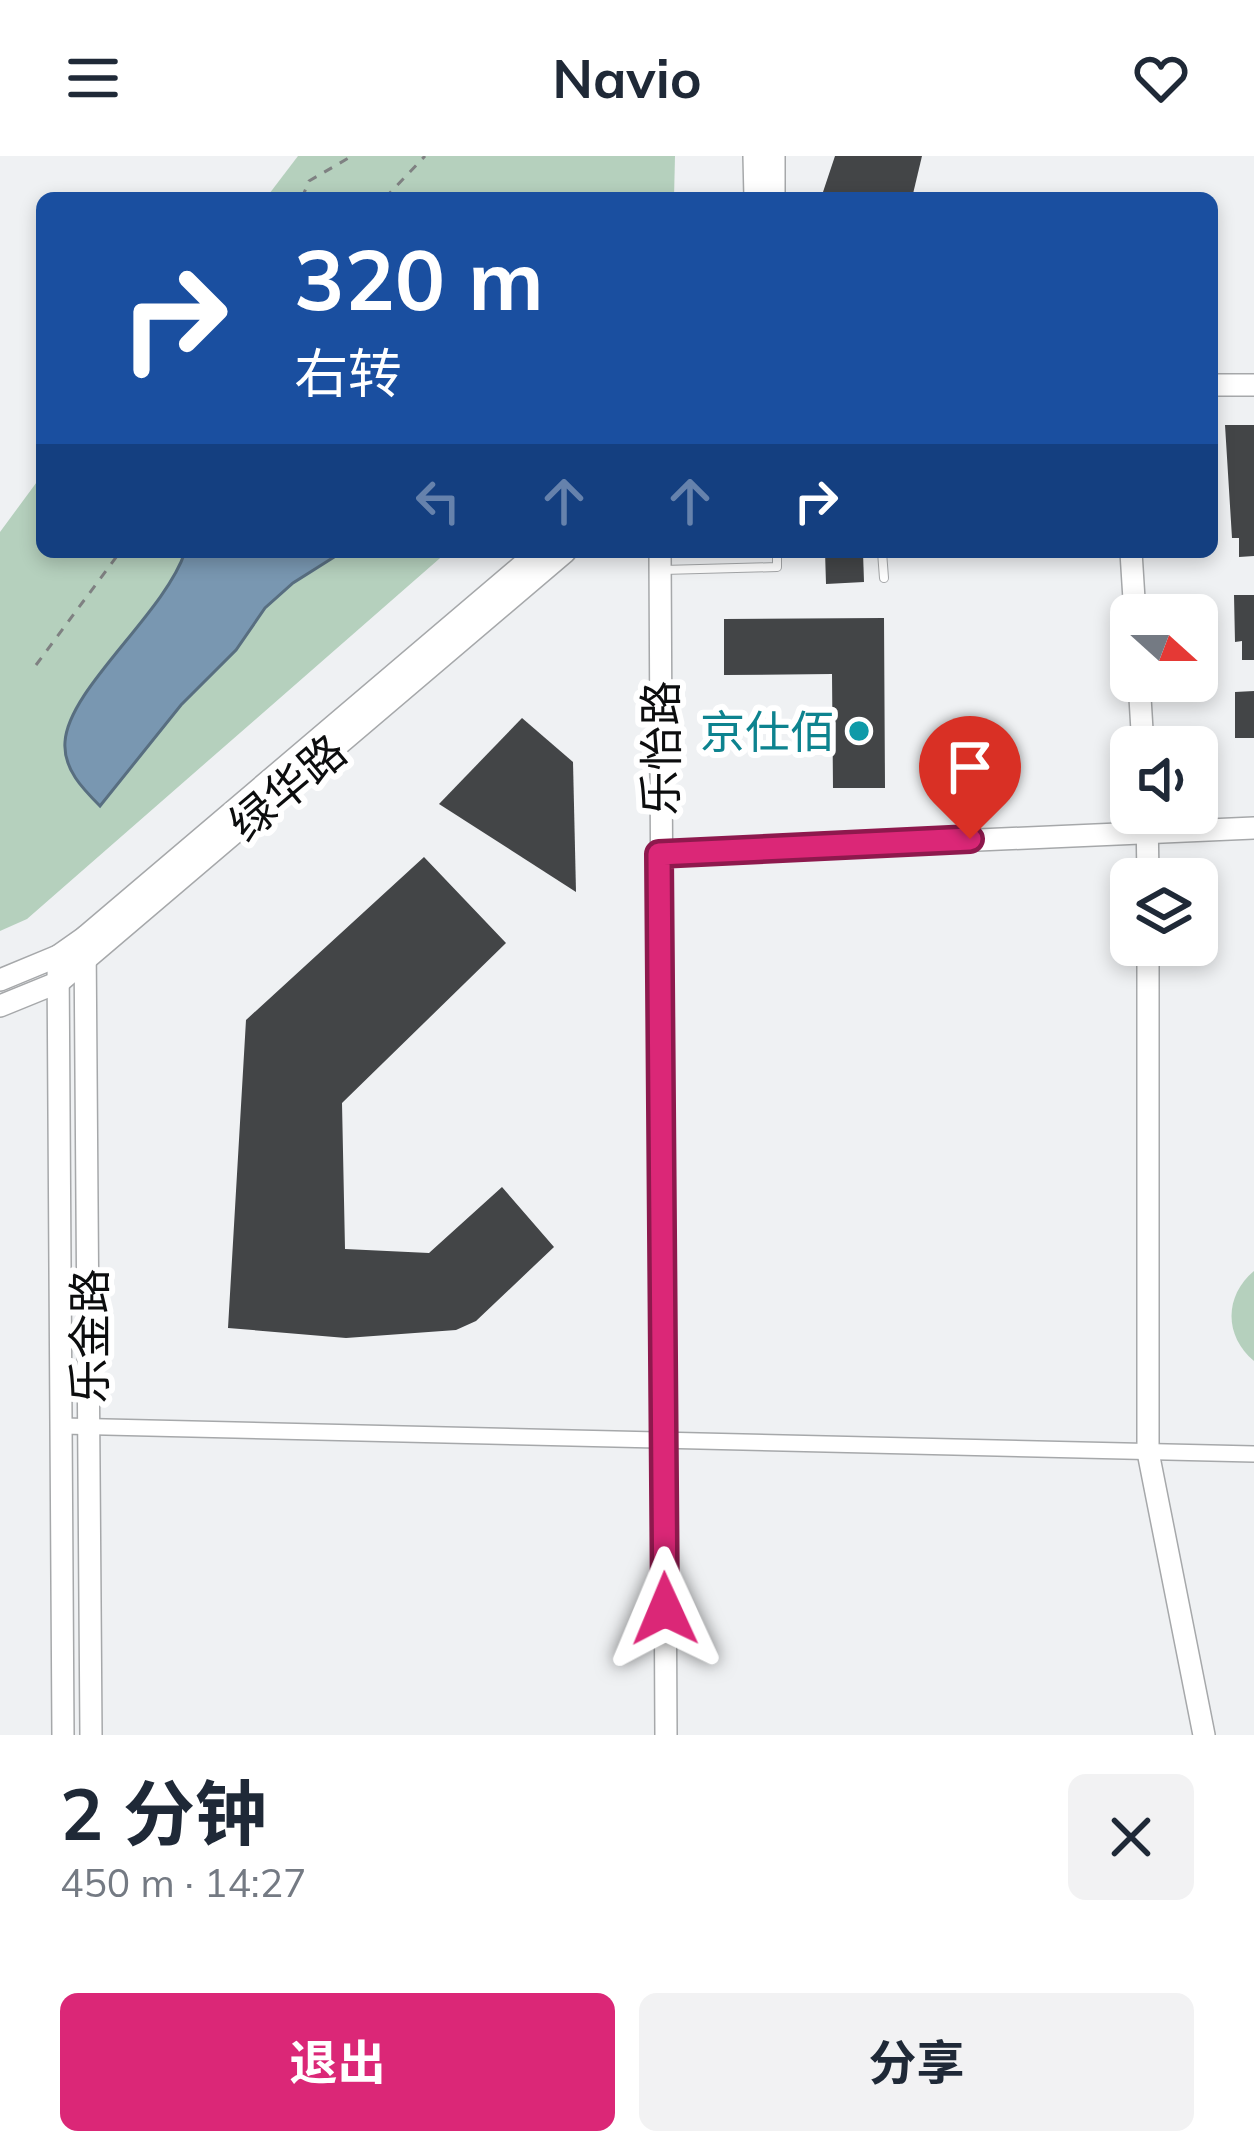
<!DOCTYPE html>
<html lang="zh">
<head>
<meta charset="utf-8">
<style>
	:root { --surface:#fff; --page:#f2f2f3; --text:#1f2937; --muted:#747a83; --accent:#db2777 }
	body { margin:0; font-family:Mulish,"Noto Sans SC",sans-serif; background:var(--page); color:var(--text); height:100vh; display:flex; flex-direction:column; font-size:45px; white-space:nowrap }
	* { box-sizing:border-box; margin:0 }
	p { font-size:39px; color:var(--muted) }
	.icon { flex:none; width:66px; height:66px; fill:none; stroke:currentColor; stroke-width:2; stroke-linecap:round; stroke-linejoin:round }
	.map { position:relative; height:1579px; overflow:hidden }
	.sheet { display:flex; flex-direction:column; background:var(--surface); flex:1 }
	.sheet>* { flex:none }
	.hud { position:absolute; left:36px; top:36px; width:1182px; height:366px; border-radius:18px; box-shadow:0 6px 18px #0003; background:#1a4fa0; color:#fff; overflow:hidden }
	.needle { width:78px; rotate:111deg }
	.buttons { position:absolute; left:1110px; top:438px; display:grid; gap:24px }
	.buttons a { display:grid; place-items:center; width:108px; height:108px; border-radius:18px; background:var(--surface); box-shadow:0 6px 18px #0003; font-size:60px }
	.pin { position:absolute; display:grid; place-items:center; width:102px; height:102px; color:#fff; margin:-123px -51px; border-radius:50% 50% 50% 0; rotate:-45deg; box-shadow:0 0 12px #0007 }
	.pin .icon { rotate:45deg }
	.me { position:absolute; width:132px; margin:-66px; rotate:359deg; stroke-linejoin:round; filter:drop-shadow(0 0 9px #0008) }
	.turn { display:flex; align-items:center; gap:42px; height:252px; padding:0 60px; font-size:54px }
	.turn .icon { width:156px; height:156px; stroke-width:2.5 }
	.turn b { display:block; font-size:84px; line-height:102px }
	.lanes { display:flex; align-items:center; height:114px; padding:0 60px; background:#0003; justify-content:center; gap:60px; direction:ltr }
	.lanes .off { opacity:.35 }
	.round { display:grid; place-items:center; flex:none; width:126px; height:126px; border-radius:18px; background:var(--page) }
	.headline { display:flex; align-items:center; justify-content:space-between; height:204px; padding:0 60px }
	h1 { font-size:72px; font-weight:700; line-height:90px }
	.action { display:flex; gap:24px; margin-top:auto; padding:24px 60px }
	.action a { flex:1; height:138px; border-radius:18px; background:var(--accent); color:#fff; font-size:48px; font-weight:700; line-height:138px; text-align:center }
	.action a+a { background:var(--page); color:var(--text) }
	header { display:flex; justify-content:space-between; align-items:center; height:156px; padding:0 60px; background:var(--surface); font-size:54px; font-weight:700 }
	.map>svg:first-child { display:block }
	.green { fill:#b5d0bd }
	.water { fill:#7997b1; stroke:#586e80; stroke-width:3 }
	.building { fill:#434547 }
	.lines { fill:none; stroke-linecap:round; stroke-linejoin:round }
	.lane-casing { stroke:#a6a8aa; stroke-width:10 }
	.street-casing { stroke:#a6a8aa; stroke-width:18 }
	.secondary-casing { stroke:#a6a8aa; stroke-width:24 }
	.path { stroke:#7f8182; stroke-width:3; stroke-dasharray:9 9; stroke-linecap:butt }
	.lane { stroke:#fff; stroke-width:8 }
	.street { stroke:#fff; stroke-width:15 }
	.secondary { stroke:#fff; stroke-width:21 }
	.route-casing { stroke:#8e194d; stroke-width:30 }
	.route { stroke:#db2777; stroke-width:21 }
	.culture-dot { fill:#0f9aa8; stroke:#fff; stroke-width:4.5 }
	.labels { text-anchor:middle; dominant-baseline:central; stroke-width:12; stroke-linejoin:round; paint-order:stroke }
	.culture-label { font-size:45px; fill:#0d838f; stroke:#fff; text-anchor:end }
	.street-label { font-size:45px; fill:#0c0d0e; stroke:#fff }
</style>
</head>
<body>
<header><svg class="icon" aria-label="menu" viewBox="0 0 24 24"><path d="M4 6h16M4 12h16M4 18h16"/></svg>Navio<svg class="icon" aria-label="heart" viewBox="0 0 24 24"><path d="M12 20l-8-8c-3-5 5-10 8-4 3-6 11-1 8 4z"/></svg></header>
<div class="map">
<svg width="1254" height="1579" viewBox="0 0 1254 1579">
	<rect width="100%" height="100%" fill="#eff1f3"/>
	<g class="green">
		<polygon points="298,0 675,0 674,42 266,42"/>
		<polygon points="42,319 42,396 447,396 27,763 0,775 0,376"/>
		<path d="M1254,1115V1205C1224,1180 1224,1140 1254,1115Z"/>
	</g>
	<path class="water" d="M185,396H342L293,427L265,452L236,494L181,549L100,650C83,633 63,613 65,586C68,533 164,458 185,396Z"/>
	<g class="building">
		<polygon points="835,0 922,0 912,42 821,42"/>
		<polygon points="1225,269 1254,269 1254,400 1239,401 1239,382 1232,382"/>
		<polygon points="825,396 863,396 864,426 826,428"/>
		<polygon points="1234,439 1254,439 1254,504 1242,504 1242,485 1235,486"/>
		<polygon points="884,462 885,632 833,632 832,518 724,519 724,463"/>
		<polygon points="1254,535 1254,582 1235,582 1235,536"/>
		<polygon points="522,562 573,606 576,736 439,648"/>
		<polygon points="424,701 506,787 342,947 345,1093 429,1097 502,1031 554,1091 476,1165 456,1174 346,1182 228,1172 246,864"/>
	</g>
	<g class="lines">
		<defs>
			<g id="lane">
				<polyline points="882,396 884,422"/>
				<polyline points="663,414 777,411 777,396"/>
			</g>
			<polyline id="street" points="63,1270 1254,1298"/>
			<g id="secondary">
				<polyline points="754,0 755,42"/>
				<polyline points="774,0 774,42"/>
				<polyline points="1212,229 1254,229"/>
				<polyline points="660,396 666,1579"/>
				<polyline points="1131,396 1135,459"/>
				<polyline points="1139,525 1143,591"/>
				<polyline points="1147,657 1148,723"/>
				<polyline points="659,698 1254,672"/>
				<polyline points="85,781 91,1579"/>
				<polyline points="1148,789 1148,1296 1204,1579"/>
				<polyline points="58,800 63,1579"/>
				<polyline points="0,824 58,800 85,781 538,396"/>
				<polyline points="0,850 59,826 565,396"/>
			</g>
		</defs>
		<use href="#lane" class="lane-casing"/>
		<use href="#street" class="street-casing"/>
		<use href="#secondary" class="secondary-casing"/>
		<g class="path">
			<polyline points="302,42 309,25 352,0"/>
			<polyline points="385,42 425,0"/>
			<polyline points="36,509 120,396"/>
		</g>
		<use href="#lane" class="lane"/>
		<use href="#street" class="street"/>
		<use href="#secondary" class="secondary"/>
	</g>
	<g class="lines">
		<defs>
			<polyline id="route" points="665,1453 659,698 970,683"/>
		</defs>
		<use href="#route" class="route-casing"/>
		<use href="#route" class="route"/>
	</g>
	<circle class="culture-dot" cx="859" cy="575" r="12"/>
	<g class="labels">
		<g class="culture-label">
			<text x="835" y="575">京仕佰</text>
		</g>
		<g class="street-label">
			<text transform="translate(660 592) rotate(-90)">乐怡路</text>
			<text transform="translate(287 631) rotate(-40)">绿华路</text>
			<text transform="translate(89 1180) rotate(-90)">乐金路</text>
		</g>
	</g>
</svg>
<div class="buttons">
<a><svg class="needle" viewBox="-14 -14 28 28"><path d="M0-13l5 13h-10z" fill="#e53935"/><path d="M0 13l5-13h-10z" fill="#747a83"/></svg></a>
<a><svg class="icon" aria-label="sound" viewBox="0 0 24 24"><path d="M4 9h4l5-4v14l-5-4H4zM17 9q2 3 0 6"/></svg></a>
<a><svg class="icon" aria-label="layers" viewBox="0 0 24 24"><path d="M12 4l9 5-9 5-9-5zM3 14l9 5 9-5"/></svg></a>
</div>
<div class="pin" style="left:970px;top:683px;background:#d93025"><svg class="icon" aria-label="arrive" viewBox="0 0 24 24"><path d="M6 21V4h12l-3 4 3 4H6"/></svg></div>
<svg class="me" style="left:665px;top:1453px" viewBox="-20 -20 40 40"><path d="M0-17L14 15 0 8-14 15z" fill="#db2777" stroke="#fff" stroke-width="4"/></svg>
<div class="hud">
<div class="turn"><svg class="icon" aria-label="right" viewBox="0 0 24 24"><path d="M7 20v-9h11M14 6l5 5-5 5"/></svg><div><b>320 m</b>右转</div></div>
<div class="lanes"><svg class="icon off" aria-label="left" viewBox="0 0 24 24"><path d="M17 20v-9H6M10 6l-5 5 5 5"/></svg><svg class="icon off" aria-label="ahead" viewBox="0 0 24 24"><path d="M12 20V5M6 11l6-6 6 6"/></svg><svg class="icon off" aria-label="ahead" viewBox="0 0 24 24"><path d="M12 20V5M6 11l6-6 6 6"/></svg><svg class="icon" aria-label="right" viewBox="0 0 24 24"><path d="M7 20v-9h11M14 6l5 5-5 5"/></svg></div>
</div>
</div>
<section class="sheet">
<div class="headline"><div><h1>2 分钟</h1><p>450 m · 14:27</p></div><a class="round"><svg class="icon" aria-label="close" viewBox="0 0 24 24"><path d="M6 6l12 12M18 6L6 18"/></svg></a></div>
<div class="action"><a>退出</a><a>分享</a></div>
</section>
</body>
</html>
